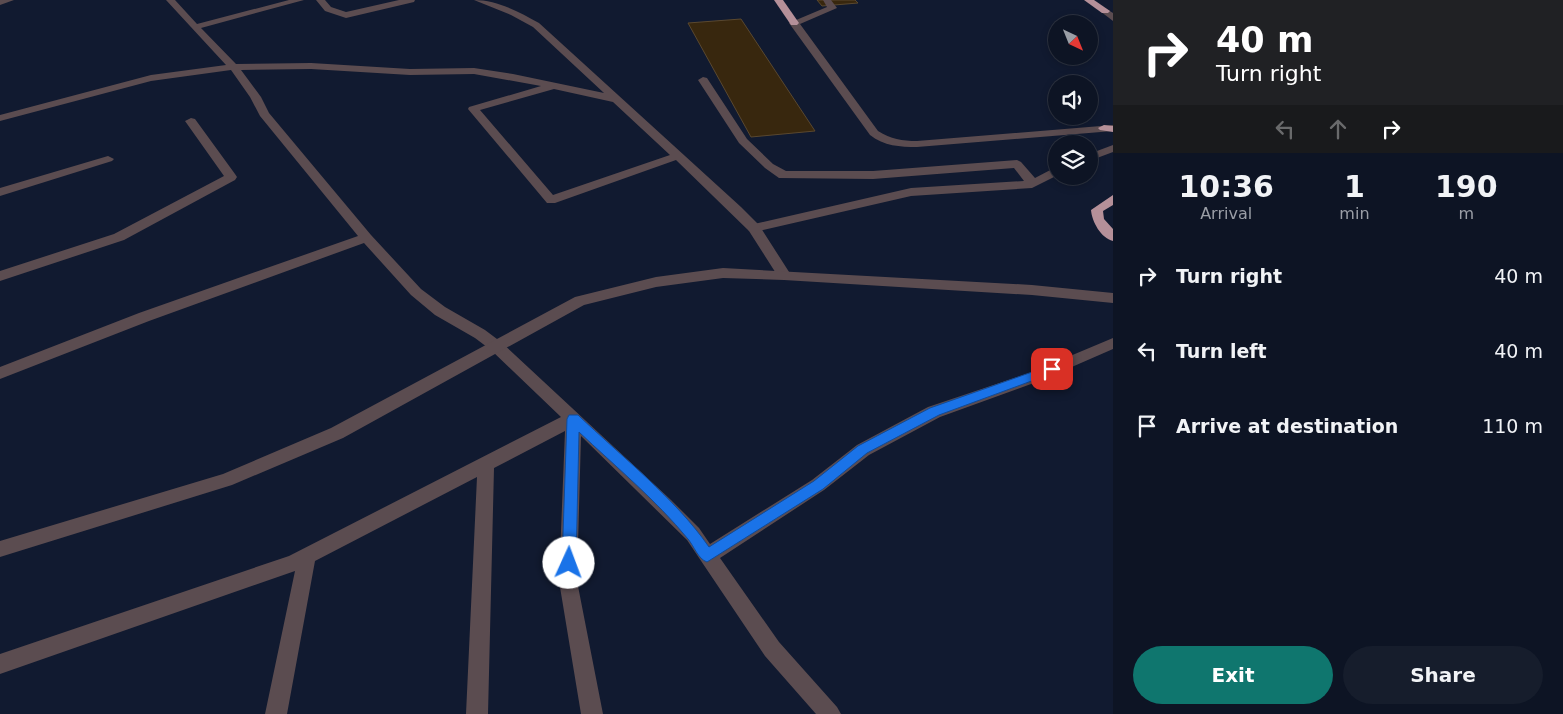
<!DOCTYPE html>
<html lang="en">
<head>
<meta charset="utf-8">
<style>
	:root { --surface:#0d1424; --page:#161d2c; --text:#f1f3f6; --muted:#9a9ea6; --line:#2d3341; --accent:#0f766e }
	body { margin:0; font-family:"DejaVu Sans",sans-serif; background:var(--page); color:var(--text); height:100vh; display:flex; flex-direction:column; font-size:19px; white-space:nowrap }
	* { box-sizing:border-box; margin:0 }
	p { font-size:16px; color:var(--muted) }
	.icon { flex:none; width:28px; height:28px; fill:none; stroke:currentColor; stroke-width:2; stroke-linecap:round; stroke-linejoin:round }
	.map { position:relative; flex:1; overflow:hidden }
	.side { display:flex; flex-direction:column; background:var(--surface); width:450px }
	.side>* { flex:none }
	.banner { background:#202124; color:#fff; overflow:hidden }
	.needle { width:32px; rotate:137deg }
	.buttons { position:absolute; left:1048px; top:15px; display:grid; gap:10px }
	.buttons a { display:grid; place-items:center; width:50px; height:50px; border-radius:50%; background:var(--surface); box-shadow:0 2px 8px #0003,0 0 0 1px var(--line); font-size:25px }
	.pin { position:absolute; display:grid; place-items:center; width:42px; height:42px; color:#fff; margin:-21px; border-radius:10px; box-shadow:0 2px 8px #0006 }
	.me { position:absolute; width:55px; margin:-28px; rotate:2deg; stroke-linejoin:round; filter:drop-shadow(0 0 4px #0008) }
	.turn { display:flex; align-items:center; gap:18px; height:105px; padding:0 20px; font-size:22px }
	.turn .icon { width:65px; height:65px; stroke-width:2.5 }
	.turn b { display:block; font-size:35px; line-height:42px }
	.lanes { display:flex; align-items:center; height:48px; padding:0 20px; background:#0003; justify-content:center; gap:25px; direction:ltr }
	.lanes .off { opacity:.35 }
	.eta { display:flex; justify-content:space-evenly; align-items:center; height:85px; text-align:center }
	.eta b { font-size:30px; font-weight:600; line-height:35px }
	.action { display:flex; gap:10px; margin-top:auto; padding:10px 20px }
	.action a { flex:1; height:58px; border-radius:30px; background:var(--accent); color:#fff; font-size:20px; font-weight:600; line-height:58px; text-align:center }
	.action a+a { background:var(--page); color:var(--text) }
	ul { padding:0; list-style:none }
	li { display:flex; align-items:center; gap:15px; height:75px; padding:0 20px }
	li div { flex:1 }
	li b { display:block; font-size:19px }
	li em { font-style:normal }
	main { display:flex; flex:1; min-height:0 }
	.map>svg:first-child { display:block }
	.building { fill:#38270e; stroke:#5a482f }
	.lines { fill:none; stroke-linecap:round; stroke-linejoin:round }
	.service { fill:#5b4c50; fill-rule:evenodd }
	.minor { fill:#5b4c50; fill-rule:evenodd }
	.tertiary { fill:#5b4c50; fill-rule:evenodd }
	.motorway { fill:#b59099; fill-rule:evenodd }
	.route { fill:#1a73e8; stroke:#114b97 }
</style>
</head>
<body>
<main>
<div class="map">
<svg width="1113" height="714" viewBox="0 0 1113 714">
	<rect width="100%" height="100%" fill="#111a30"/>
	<g class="building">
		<polygon points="817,0 855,0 858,3 822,6"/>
		<polygon points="741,19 815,131 751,137 688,23"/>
	</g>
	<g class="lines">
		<g class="service">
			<path d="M823,0H831L837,8L800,24L878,131C891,139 902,141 917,141L1113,125V131L917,147C900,147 884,146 870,135L789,23L827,7Z"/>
			<polygon points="1105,8 1113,13 1113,21 1100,11"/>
			<polygon points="703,77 707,78 747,139 773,164 786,171 873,171 1017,160 1021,162 1035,178 1056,167 1056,176 1032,188 911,196 754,232 749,231 748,228 749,225 754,224 911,188 1024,181 1014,168 873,179 779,178 765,168 739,143 698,80"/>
			<polygon points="1113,145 1113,152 1089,161 1089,154"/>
		</g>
		<g class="minor">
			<polygon points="0,0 14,0 0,5"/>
			<path d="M166,0H175L197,24L289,0H304L201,28L236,64L311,63L410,69L474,68L513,74L604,93L533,27L511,15L474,0C497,0 519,12 539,23L741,207L759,225L791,275L789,278H779L749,231L676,160L555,203H547L468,109L469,107L541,86L474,74L410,75L311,69L241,70L261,97L269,113L371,235L421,289L445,307L485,330L501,342L671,500L699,528L710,544L812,480L857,445L928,407L1032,372L1113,338V349L1042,380L940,417L869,455L824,490L720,558L779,642L837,707L841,714H816L765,656L687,540L581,436L577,581L603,714H581L559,581L565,431L494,468L488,714H466L477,477L315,561L287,714H265L295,571L0,674V654L289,556L561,417L491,350L475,338L435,315L411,295L364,243L149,321L0,379V367L139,313L358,236L260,116L250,97L231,70L151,81L0,121V115L151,75L226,65ZM554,89L613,102L670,155L553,195L480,110Z"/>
			<polygon points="316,0 325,0 331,7 346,12 399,0 415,0 414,2 346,18 325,11"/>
			<polygon points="191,118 195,119 235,174 237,177 235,180 124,240 0,281 0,271 114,234 224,176 185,121"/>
			<polygon points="108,156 114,159 112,161 0,196 0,188"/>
		</g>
		<polygon class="tertiary" points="723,268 1032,285 1113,293 1113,303 1032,295 784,280 723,278 656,287 584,305 343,438 232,485 0,557 0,541 223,474 331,428 575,297 656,277"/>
		<g class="motorway">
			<polygon points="774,0 783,0 799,23 797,25 791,25"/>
			<polygon points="1084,0 1094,0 1110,11 1108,13 1102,13"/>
			<polygon points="1104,125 1113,126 1113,132 1100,130 1098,128"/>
			<path d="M1113,195V205L1103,211L1104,219L1113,229V241C1101,238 1092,222 1091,210Z"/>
		</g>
	</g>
	<path class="route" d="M1052,365L1058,369L1056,372L939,415L867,453L823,489L707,562C698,559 694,546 688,539C656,500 615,466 579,432L576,563L574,567L569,569L564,567L562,563L567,419L569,415H578C621,456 675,498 709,547L814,481L858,446L930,408Z"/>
</svg>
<div class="buttons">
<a><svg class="needle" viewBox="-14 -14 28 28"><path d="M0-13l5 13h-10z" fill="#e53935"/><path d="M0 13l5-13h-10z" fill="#9a9ea6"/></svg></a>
<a><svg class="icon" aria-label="sound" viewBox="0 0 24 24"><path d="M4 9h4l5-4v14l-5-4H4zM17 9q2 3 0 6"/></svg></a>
<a><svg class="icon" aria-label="layers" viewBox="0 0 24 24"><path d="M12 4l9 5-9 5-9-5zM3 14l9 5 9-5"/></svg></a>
</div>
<div class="pin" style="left:1052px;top:369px;background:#d93025"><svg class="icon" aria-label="arrive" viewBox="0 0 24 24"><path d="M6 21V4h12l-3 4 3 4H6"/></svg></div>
<svg class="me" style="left:569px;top:563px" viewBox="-20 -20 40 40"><circle r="19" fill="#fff"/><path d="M0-13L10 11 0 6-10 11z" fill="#1a73e8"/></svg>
</div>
<section class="side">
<div class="banner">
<div class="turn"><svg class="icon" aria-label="right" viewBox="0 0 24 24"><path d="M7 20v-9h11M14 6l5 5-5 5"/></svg><div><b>40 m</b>Turn right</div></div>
<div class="lanes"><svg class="icon off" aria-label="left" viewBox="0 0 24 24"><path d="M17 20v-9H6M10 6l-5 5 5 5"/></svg><svg class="icon off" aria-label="ahead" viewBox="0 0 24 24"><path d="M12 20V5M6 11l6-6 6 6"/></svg><svg class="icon" aria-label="right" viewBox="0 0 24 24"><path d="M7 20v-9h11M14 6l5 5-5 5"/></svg></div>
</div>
<div class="eta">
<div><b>10:36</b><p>Arrival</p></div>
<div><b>1</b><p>min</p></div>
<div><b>190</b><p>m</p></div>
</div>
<ul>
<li><svg class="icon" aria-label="right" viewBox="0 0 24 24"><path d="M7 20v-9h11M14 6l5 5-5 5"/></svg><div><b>Turn right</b></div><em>40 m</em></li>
<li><svg class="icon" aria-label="left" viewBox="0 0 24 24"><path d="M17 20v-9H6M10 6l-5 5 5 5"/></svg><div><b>Turn left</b></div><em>40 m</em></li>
<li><svg class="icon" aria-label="arrive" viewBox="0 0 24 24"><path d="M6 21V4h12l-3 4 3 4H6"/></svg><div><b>Arrive at destination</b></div><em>110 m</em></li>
</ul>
<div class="action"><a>Exit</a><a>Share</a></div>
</section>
</main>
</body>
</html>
